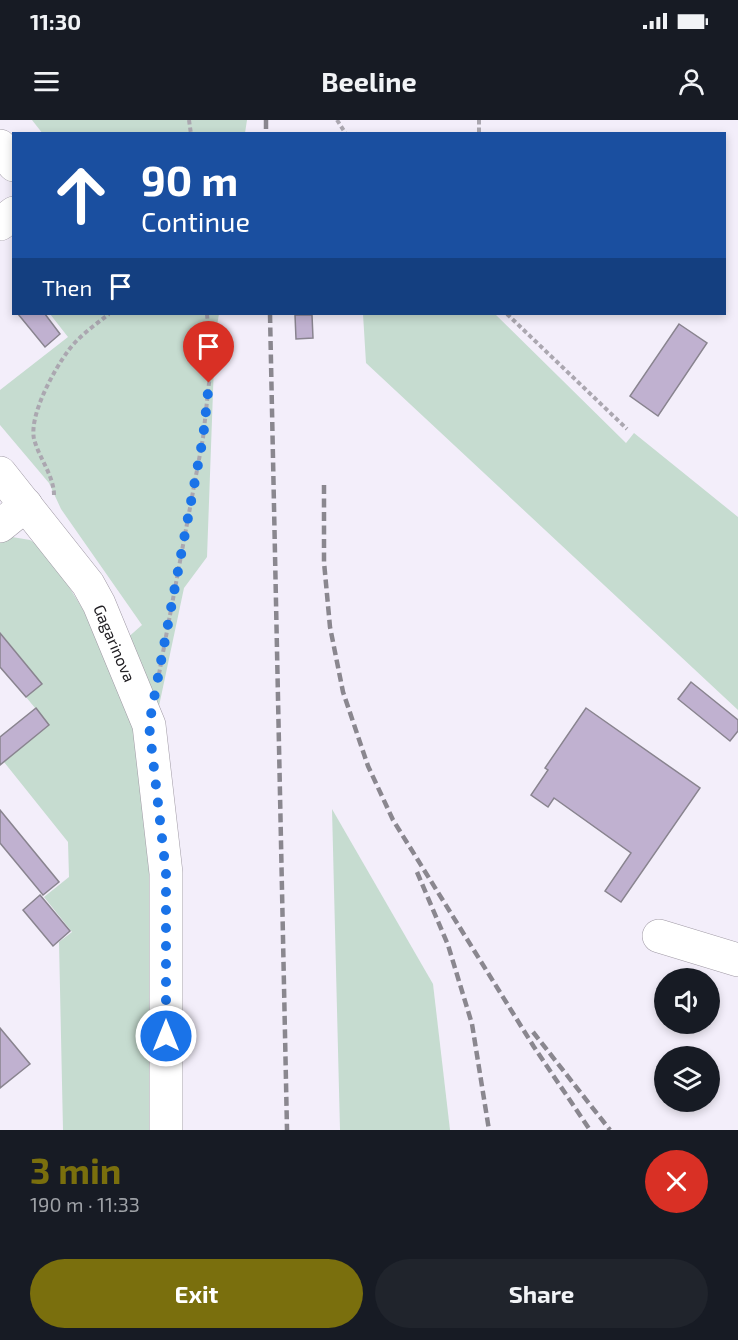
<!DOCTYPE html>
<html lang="en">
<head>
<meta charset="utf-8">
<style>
	:root { --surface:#171b24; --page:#20242c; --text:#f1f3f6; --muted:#9ea1a6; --accent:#7a6f0d }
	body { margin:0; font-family:"Exo 2",sans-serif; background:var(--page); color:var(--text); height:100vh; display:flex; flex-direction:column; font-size:22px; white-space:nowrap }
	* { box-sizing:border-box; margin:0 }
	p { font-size:20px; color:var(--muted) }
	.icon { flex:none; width:33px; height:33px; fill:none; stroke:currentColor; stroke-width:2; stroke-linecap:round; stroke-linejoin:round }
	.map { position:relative; height:1010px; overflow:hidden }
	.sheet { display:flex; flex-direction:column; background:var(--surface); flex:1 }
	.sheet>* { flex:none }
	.top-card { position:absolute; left:12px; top:12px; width:714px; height:183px; border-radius:0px; box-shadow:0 3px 9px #0003; background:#1a4fa0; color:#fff; overflow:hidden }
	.buttons { position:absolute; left:654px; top:848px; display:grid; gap:12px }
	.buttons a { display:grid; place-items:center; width:66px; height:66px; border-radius:50%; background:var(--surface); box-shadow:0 3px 9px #0003; font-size:30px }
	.pin { position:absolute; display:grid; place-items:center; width:51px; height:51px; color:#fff; margin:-62px -26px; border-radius:50% 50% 50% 0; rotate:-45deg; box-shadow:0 0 6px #0007 }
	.pin .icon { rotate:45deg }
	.me { position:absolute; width:66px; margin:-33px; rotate:0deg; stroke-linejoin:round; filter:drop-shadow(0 0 4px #0008) }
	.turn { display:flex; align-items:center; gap:21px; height:126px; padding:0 30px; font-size:27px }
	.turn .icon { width:78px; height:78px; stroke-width:2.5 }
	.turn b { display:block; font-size:42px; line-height:51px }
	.then { display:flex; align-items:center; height:57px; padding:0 30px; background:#0003; gap:12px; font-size:22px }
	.round { display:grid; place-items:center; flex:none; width:63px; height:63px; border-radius:32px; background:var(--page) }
	.head { display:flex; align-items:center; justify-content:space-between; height:102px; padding:0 30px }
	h1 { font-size:36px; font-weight:700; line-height:45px; color:var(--accent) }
	.action { display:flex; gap:12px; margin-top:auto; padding:12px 30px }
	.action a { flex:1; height:69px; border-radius:36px; background:var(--accent); color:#fff; font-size:24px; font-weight:700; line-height:69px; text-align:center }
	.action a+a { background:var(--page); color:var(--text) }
	.status { display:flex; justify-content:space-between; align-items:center; height:42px; padding:0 30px; background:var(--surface); direction:ltr }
	.status svg { height:16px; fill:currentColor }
	header { display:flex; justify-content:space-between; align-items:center; height:78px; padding:0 30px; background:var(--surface); font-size:27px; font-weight:700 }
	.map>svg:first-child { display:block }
	.green { fill:#c6dcd0 }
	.building { fill:#c0b1d0; stroke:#89848f; stroke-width:1.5 }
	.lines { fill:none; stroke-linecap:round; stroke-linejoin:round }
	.minor-casing { stroke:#9f99a4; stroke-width:34 }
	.path { stroke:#aba7b0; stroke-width:4; stroke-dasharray:4.5 3; stroke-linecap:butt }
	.minor { stroke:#fff; stroke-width:33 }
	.rail { stroke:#8a878f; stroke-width:4.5; stroke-dasharray:9 4.5; stroke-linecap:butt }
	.route { stroke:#1a73e8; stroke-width:10; stroke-dasharray:0 18 }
	.labels { text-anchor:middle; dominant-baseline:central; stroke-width:5; stroke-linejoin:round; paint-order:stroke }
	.street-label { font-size:16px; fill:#232125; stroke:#fff }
</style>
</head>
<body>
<div class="status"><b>11:30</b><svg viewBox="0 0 49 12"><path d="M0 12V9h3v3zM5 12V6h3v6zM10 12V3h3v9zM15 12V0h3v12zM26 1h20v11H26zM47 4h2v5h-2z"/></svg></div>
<header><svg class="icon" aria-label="menu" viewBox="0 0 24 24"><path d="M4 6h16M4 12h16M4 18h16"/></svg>Beeline<svg class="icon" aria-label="person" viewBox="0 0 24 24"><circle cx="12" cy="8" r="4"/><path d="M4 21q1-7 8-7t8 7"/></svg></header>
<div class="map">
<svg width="738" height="1010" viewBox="0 0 738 1010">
	<rect width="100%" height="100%" fill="#f3eefa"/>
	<g class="green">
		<polygon points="32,0 247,0 245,13 43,14"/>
		<polygon points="50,194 219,194 215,217 207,437 184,468 159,586 125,520 142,505 61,389 49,363 0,305 0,270 68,217"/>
		<polygon points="363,194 495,194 626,323 634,313 738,397 738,590 366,243"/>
		<polygon points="12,417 30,420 38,425 55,444 95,509 139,608 149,669 154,1010 63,1010 59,822 72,812 44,777 69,757 68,722 4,642 49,605 26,577 42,564 0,512 0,419"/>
		<polygon points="332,689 433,864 450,1010 340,1010"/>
	</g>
	<g class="building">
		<polygon points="18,194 45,194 60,214 45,227"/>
		<polygon points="295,195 312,195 313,218 296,219"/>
		<polygon points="679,204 707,223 658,296 630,276"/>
		<polygon points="0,513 42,564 26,577 0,547"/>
		<polygon points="691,562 738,600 738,611 730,621 678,579"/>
		<polygon points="36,588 49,605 0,645 0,617"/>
		<polygon points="586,588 700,668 621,782 605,771 631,733 554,678 548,687 531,675 548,650 545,648"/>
		<polygon points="0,690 59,762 43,775 0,723"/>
		<polygon points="40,775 70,811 53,826 23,790"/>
		<polygon points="0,908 30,944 0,968"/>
	</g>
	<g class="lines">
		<defs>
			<g id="minor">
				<polyline points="0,26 14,45"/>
				<polyline points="0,104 14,93"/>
				<polyline points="0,353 88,464 99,484 149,605 166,753 166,1010"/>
				<polyline points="0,406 26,385"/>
				<polyline points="659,816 738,840"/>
			</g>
		</defs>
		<use href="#minor" class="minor-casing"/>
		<g class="path">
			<polyline points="189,0 191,14"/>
			<polyline points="337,0 346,14"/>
			<polyline points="479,0 479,14"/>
			<polyline points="507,194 627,309"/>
			<path d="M54,375C54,356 39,338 34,319C29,295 54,250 68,231C79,216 95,205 109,194"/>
			<polyline points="159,554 203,318 211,245 207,194"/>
		</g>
		<use href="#minor" class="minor"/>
		<g class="rail">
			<polyline points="266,0 266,14"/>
			<polyline points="270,194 287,1010"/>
			<polyline points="324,365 324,442 330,507 343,572 368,646 393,700 534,927 590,1010"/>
			<polyline points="417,752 448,825 472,904 489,1010"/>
			<polyline points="533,912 610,1010"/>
		</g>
	</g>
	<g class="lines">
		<polyline class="route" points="166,916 166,753 149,605 203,318 209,263"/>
	</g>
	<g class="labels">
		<g class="street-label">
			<text transform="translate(115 523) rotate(67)">Gagarinova</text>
		</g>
	</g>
</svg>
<div class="buttons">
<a><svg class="icon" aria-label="sound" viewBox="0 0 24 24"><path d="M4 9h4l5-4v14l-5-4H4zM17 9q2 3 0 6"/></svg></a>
<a><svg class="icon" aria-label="layers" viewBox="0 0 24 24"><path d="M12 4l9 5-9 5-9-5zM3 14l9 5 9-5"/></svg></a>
</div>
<div class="pin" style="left:209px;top:263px;background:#d93025"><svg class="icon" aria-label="arrive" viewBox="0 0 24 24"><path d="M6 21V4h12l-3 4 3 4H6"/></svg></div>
<svg class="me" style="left:166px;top:916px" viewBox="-20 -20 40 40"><circle r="17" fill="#1a73e8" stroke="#fff" stroke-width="3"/><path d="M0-11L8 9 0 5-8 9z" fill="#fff"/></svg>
<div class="top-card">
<div class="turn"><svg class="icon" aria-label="ahead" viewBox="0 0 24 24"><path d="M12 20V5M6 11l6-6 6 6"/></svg><div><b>90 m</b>Continue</div></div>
<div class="then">Then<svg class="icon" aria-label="arrive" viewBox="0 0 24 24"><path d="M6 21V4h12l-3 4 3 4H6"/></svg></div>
</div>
</div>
<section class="sheet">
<div class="head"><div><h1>3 min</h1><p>190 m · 11:33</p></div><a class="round" style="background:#d93025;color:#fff"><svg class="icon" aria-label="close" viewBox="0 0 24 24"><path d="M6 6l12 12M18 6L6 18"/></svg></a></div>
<div class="action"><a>Exit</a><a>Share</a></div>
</section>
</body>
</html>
